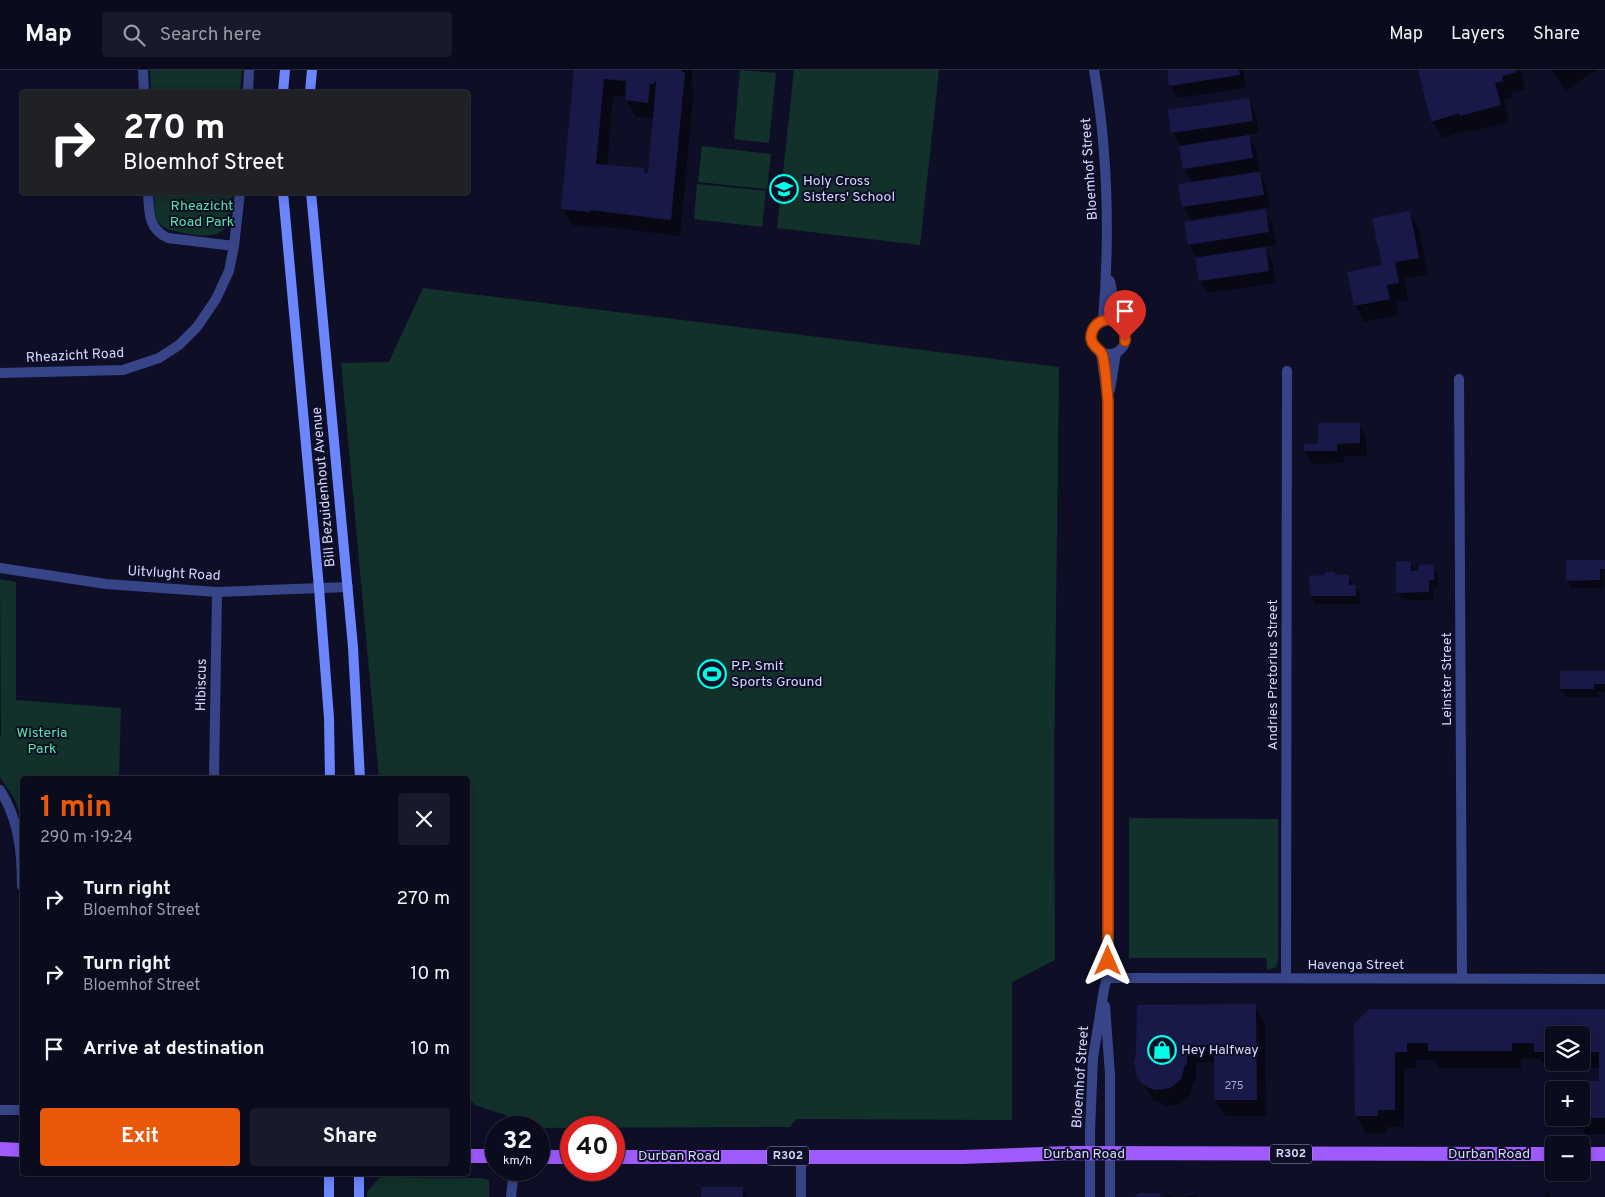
<!DOCTYPE html>
<html lang="en">
<head>
<meta charset="utf-8">
<style>
	:root { --surface:#0a0b1d; --page:#18192a; --text:#f1f3f6; --muted:#999ba4; --line:#2a2b3b; --accent:#ea580c }
	body { margin:0; font-family:Overpass,sans-serif; background:var(--page); color:var(--text); height:100vh; display:flex; flex-direction:column; font-size:19px; white-space:nowrap }
	* { box-sizing:border-box; margin:0 }
	p { font-size:16px; color:var(--muted) }
	.icon { flex:none; width:28px; height:28px; fill:none; stroke:currentColor; stroke-width:2; stroke-linecap:round; stroke-linejoin:round }
	.map { position:relative; flex:1; overflow:hidden }
	.panel { position:absolute; left:20px; top:706px; width:450px; height:400px; display:flex; flex-direction:column; background:var(--surface); border-radius:5px; box-shadow:0 2px 12px #0003,0 0 0 1px var(--line) }
	.panel>* { flex:none }
	.guide { position:absolute; left:20px; top:20px; width:450px; height:105px; border-radius:5px; box-shadow:0 2px 12px #0003,0 0 0 1px var(--line); background:#202124; color:#fff; overflow:hidden }
	.controls { position:absolute; left:1545px; top:956px; display:grid; gap:10px }
	.controls a { display:grid; place-items:center; width:45px; height:45px; border-radius:5px; background:var(--surface); box-shadow:0 2px 12px #0003,0 0 0 1px var(--line); font-size:25px }
	.speed { position:absolute; left:485px; top:1046px; display:flex; gap:10px; font-size:25px; font-weight:700; text-align:center }
	.speed>* { display:grid; place-content:center; width:65px; height:65px; border-radius:50%; background:var(--surface); box-shadow:0 2px 12px #0003,0 0 0 1px var(--line); line-height:1 }
	.speed small { font-size:12px; font-weight:400 }
	.speed .limit { border:8px solid #d22; background:#fff; color:#111 }
	.pin { position:absolute; display:grid; place-items:center; width:42px; height:42px; color:#fff; margin:-51px -21px; border-radius:50% 50% 50% 0; rotate:-45deg; box-shadow:0 0 5px #0007 }
	.pin .icon { rotate:45deg }
	.me { position:absolute; width:55px; margin:-28px; rotate:0deg; stroke-linejoin:round; filter:drop-shadow(0 0 4px #0008) }
	.turn { display:flex; align-items:center; gap:18px; height:105px; padding:0 20px; font-size:22px }
	.turn .icon { width:65px; height:65px; stroke-width:2.5 }
	.turn b { display:block; font-size:35px; line-height:42px }
	.round { display:grid; place-items:center; flex:none; width:52px; height:52px; border-radius:5px; background:var(--page) }
	.headline { display:flex; align-items:center; justify-content:space-between; height:85px; padding:0 20px }
	h1 { font-size:30px; font-weight:700; line-height:38px; color:var(--accent) }
	.primary-button { display:flex; gap:10px; margin-top:auto; padding:10px 20px }
	.primary-button a { flex:1; height:58px; border-radius:5px; background:var(--accent); color:#fff; font-size:20px; font-weight:700; line-height:58px; text-align:center }
	.primary-button a+a { background:var(--page); color:var(--text) }
	ul { padding:0; list-style:none }
	li { display:flex; align-items:center; gap:15px; height:75px; padding:0 20px }
	li div { flex:1 }
	li b { display:block; font-size:19px }
	li em { font-style:normal }
	header { display:flex; align-items:center; gap:30px; box-sizing:border-box; height:70px; padding:0 25px; background:var(--surface); border-bottom:1px solid var(--line) }
	header strong { font-size:24px }
	nav { display:flex; gap:28px; margin-inline-start:auto; font-size:18px }
	.search { width:350px; height:45px; background:var(--page); display:flex; align-items:center; gap:12px; box-sizing:border-box; padding:0 18px; border-radius:5px; color:var(--muted); font-size:19px }
	.map>svg:first-child { display:block }
	.green { fill:#11312a }
	.shadow { fill:#0007; fill-rule:evenodd }
	.building { fill:#191949; fill-rule:evenodd }
	.lines { fill:none; stroke-linecap:round; stroke-linejoin:round }
	.minor { stroke:#374488; stroke-width:10 }
	.tertiary { stroke:#374488; stroke-width:10 }
	.secondary { stroke:#6b86ff; stroke-width:10 }
	.primary { stroke:#a05bff; stroke-width:14 }
	.route-casing { stroke:#983908; stroke-width:12 }
	.route { stroke:#ea580c; stroke-width:9 }
	.labels { text-anchor:middle; dominant-baseline:central; stroke-width:4; stroke-linejoin:round; paint-order:stroke }
	.number-label { font-size:11px; fill:#a5a8d2 }
	.shield { fill:#0e0f27; stroke:#999cbe; stroke-width:1 }
	.shield-label { font-size:12px; font-weight:bold; fill:#d4d8ff }
	.street-label { font-size:14px; fill:#d4d8ff; stroke:#0e0f27 }
	.poi-label { font-size:14px; fill:#d4d8ff; stroke:#0e0f27; text-anchor:start }
	.park-label { font-size:14px; fill:#5ae5a6; stroke:#0e0f27 }
</style>
</head>
<body>
<header>
<strong>Map</strong>
<div class="search"><svg class="icon" aria-label="search" viewBox="0 0 24 24"><circle cx="10" cy="10" r="6"/><path d="M15 15l6 6"/></svg>Search here</div>
<nav><a>Map</a><a>Layers</a><a>Share</a></nav>
</header>
<div class="map">
<svg width="1605" height="1127" viewBox="0 0 1605 1127">
	<rect width="100%" height="100%" fill="#0e0f27"/>
	<g class="green">
		<polygon points="150,0 242,0 240,22 151,22"/>
		<polygon points="740,0 776,3 769,73 734,69"/>
		<polygon points="794,0 939,0 920,175 777,158"/>
		<polygon points="702,76 771,84 767,119 698,112"/>
		<polygon points="697,114 766,121 762,157 694,149"/>
		<path d="M154,123H233C230,162 224,171 183,163C175,161 165,160 159,153C153,144 155,132 154,123Z"/>
		<polygon points="423,218 1059,297 1054,706 1055,890 1012,912 1012,1050 796,1049 790,1057 545,1058 475,1035 468,1028 468,709 379,709 341,293 389,292"/>
		<polygon points="0,509 16,512 16,630 121,638 119,709 22,709 22,749 14,728 0,707 0,666 1,665"/>
		<polygon points="1129,748 1278,749 1278,890 1276,897 1267,900 1266,888 1129,888"/>
		<polygon points="380,1107 481,1108 489,1110 489,1127 367,1127 367,1122"/>
	</g>
	<g class="shadow">
		<path d="M576,0H693L691,15L694,20L680,166L599,156V158L572,155L562,138ZM613,26L626,27V30L636,47L654,49L649,104H646L644,100L607,96Z"/>
		<polygon points="1168,0 1243,0 1246,18 1178,28 1170,16"/>
		<polygon points="1419,0 1521,0 1525,19 1511,23 1512,28 1504,30 1509,52 1470,62 1469,60 1442,68 1433,52"/>
		<polygon points="1551,0 1599,0 1593,4 1592,2 1567,21"/>
		<polygon points="1248,29 1255,42 1259,63 1247,65 1256,79 1259,101 1220,107 1221,109 1260,103 1267,116 1270,137 1191,150 1183,137 1180,115 1192,114 1184,99 1181,77 1173,63"/>
		<polygon points="1265,141 1272,153 1276,175 1196,187 1189,174"/>
		<polygon points="1409,142 1419,159 1428,204 1404,209 1408,230 1396,232 1398,245 1364,252 1355,235 1383,196"/>
		<polygon points="1265,179 1272,191 1276,213 1208,223 1200,211 1197,189"/>
		<polygon points="1359,354 1366,367 1367,386 1344,386 1344,393 1312,394 1305,381"/>
		<polygon points="1605,491 1604,518 1572,518 1567,510"/>
		<polygon points="1410,492 1415,502 1420,502 1433,496 1438,504 1438,517 1433,518 1433,530 1402,530 1398,522"/>
		<polygon points="1334,503 1336,506 1348,506 1353,516 1355,516 1360,524 1360,534 1315,534 1311,526 1311,507 1327,507"/>
		<polygon points="1561,602 1605,602 1605,622 1598,622 1598,627 1566,627 1561,619"/>
		<polygon points="1255,936 1265,953 1266,1046 1225,1046 1215,1030 1215,992 1196,992 1196,1012 1194,1012 1190,1026 1180,1034 1167,1036 1153,1030 1139,1007 1136,1000"/>
		<path d="M1605,940V1064H1587L1581,1058L1575,1048H1581V1020H1571L1600,1012V998H1545L1540,989H1521V998H1439L1435,990H1416V998H1404V1057H1387V1063H1366L1356,1046V955ZM1554,965H1581V992H1554Z"/>
		<polygon points="742,1118 747,1127 702,1127"/>
		<polygon points="1547,1122 1551,1126 1551,1127 1544,1127"/>
		<polygon points="1164,1125 1176,1127 1164,1127"/>
		<polygon points="1197,1125 1199,1127 1182,1127"/>
	</g>
	<g class="building">
		<path d="M574,0H682V2H685L671,150L590,140V142L561,139ZM604,9L626,11L625,30L648,33L650,14H654V11L656,12L648,103H644V98L596,94Z"/>
		<polygon points="1167,0 1239,0 1240,5 1169,16"/>
		<polygon points="1418,0 1516,0 1517,2 1502,6 1503,11 1495,13 1501,35 1460,46 1459,43 1431,52"/>
		<polygon points="1249,28 1253,51 1171,63 1168,40"/>
		<polygon points="1249,65 1253,88 1183,99 1179,76"/>
		<polygon points="1260,102 1264,125 1182,137 1178,114"/>
		<polygon points="1266,139 1269,162 1188,175 1184,152"/>
		<polygon points="1410,141 1419,188 1395,192 1399,213 1387,215 1390,229 1354,236 1347,202 1382,195 1372,148"/>
		<polygon points="1266,177 1269,201 1199,211 1195,188"/>
		<polygon points="1318,353 1360,353 1360,373 1337,374 1337,381 1304,381 1304,374 1318,374"/>
		<polygon points="1566,490 1605,490 1605,499 1600,499 1600,510 1566,511"/>
		<polygon points="1396,491 1411,491 1411,501 1419,501 1419,495 1434,494 1434,510 1429,510 1429,522 1396,523"/>
		<polygon points="1325,502 1335,502 1335,505 1349,505 1349,515 1356,515 1356,526 1310,526 1309,506 1325,505"/>
		<polygon points="1560,601 1605,601 1605,614 1594,614 1594,619 1560,619"/>
		<polygon points="1256,934 1257,1030 1214,1030 1214,975 1187,975 1187,995 1185,995 1181,1009 1170,1018 1156,1020 1149,1018 1142,1013 1137,1007 1134,992 1136,985 1137,935"/>
		<polygon points="1369,939 1605,939 1605,1048 1581,1048 1581,1020 1569,1020 1569,1011 1599,1011 1599,982 1581,982 1581,965 1554,965 1554,982 1534,982 1534,973 1512,973 1512,981 1428,981 1428,973 1407,973 1407,982 1395,982 1395,1040 1378,1040 1378,1046 1355,1046 1354,954"/>
		<rect x="701" y="1117" width="42" height="10"/>
		<polygon points="1138,1123 1160,1123 1160,1127 1135,1127"/>
	</g>
	<g class="lines">
		<g class="minor">
			<polyline points="143,0 144,22"/>
			<polyline points="248,22 249,0"/>
			<path d="M148,122C149,142 148,159 168,168L234,176"/>
			<polyline points="0,303 123,300 159,288 179,275 197,257 216,229 229,201 234,176 240,122"/>
			<polyline points="1459,309 1462,908"/>
			<polyline points="0,498 106,514 217,522 348,517"/>
			<polyline points="214,709 217,522"/>
			<path d="M0,720C19,750 22,782 22,816"/>
			<polyline points="1107,908 1605,909"/>
			<polyline points="1286,908 1287,301"/>
			<polyline points="0,1040 22,1040"/>
			<polyline points="511,1127 514,1100"/>
			<polyline points="801,1127 801,1086"/>
		</g>
		<g class="tertiary">
			<path d="M1094,0C1108,83 1110,166 1103,251"/>
			<polyline points="1110,211 1118,253"/>
			<circle cx="1109" cy="267" r="17"/>
			<polyline points="1110,320 1116,283"/>
			<polyline points="1105,936 1110,1004 1110,1127"/>
			<polyline points="1090,1127 1090,1061 1093,988 1104,919 1107,908 1108,331 1101,283"/>
		</g>
		<g class="secondary">
			<polyline points="283,22 285,0"/>
			<polyline points="310,22 312,0"/>
			<polyline points="283,122 319,518 329,648 330,709"/>
			<polyline points="311,122 353,577 360,709"/>
			<polyline points="329,1127 329,1104"/>
			<polyline points="359,1127 359,1104"/>
		</g>
		<g class="primary">
			<polyline points="0,1079 22,1080"/>
			<polyline points="1581,1084 1605,1084"/>
			<polyline points="468,1086 496,1086"/>
			<polyline points="539,1087 571,1087"/>
			<polyline points="614,1087 962,1087 1071,1083 1554,1084"/>
		</g>
	</g>
	<g class="lines">
		<defs>
			<path id="route" d="M1108,891V331C1107,322 1105,290 1102,284C1099,278 1092,277 1091,268C1091,263 1093,258 1097,254C1111,243 1127,256 1125,271"/>
		</defs>
		<use href="#route" class="route-casing"/>
		<use href="#route" class="route"/>
	</g>
	<defs>
		<symbol id="school-ring" viewBox="-11 -11 22 22"><circle r="9.5" fill="#0e0f27" stroke="#00ffe5" stroke-width="1.5"/><path d="M0-5L7-2L0 1L-7-2ZM-4 1L0 2.5L4 1V4Q0 6-4 4Z" fill="#00ffe5"/></symbol>
		<symbol id="stadium-ring" viewBox="-11 -11 22 22"><circle r="9.5" fill="#0e0f27" stroke="#00ffe5" stroke-width="1.5"/><path d="M0-5a6.5 5 0 1 0 0 10a6.5 5 0 1 0 0-10ZM-3.5-1.8h7v3.6h-7Z" fill="#00ffe5"/></symbol>
		<symbol id="shop-ring" viewBox="-11 -11 22 22"><circle r="9.5" fill="#0e0f27" stroke="#00ffe5" stroke-width="1.5"/><path d="M-5-2.5h2.3a2.7 3.5 0 0 1 5.4 0H5L5.5 6h-11ZM-1.5-2.5h3a1.5 2.3 0 0 0-3 0Z" fill="#00ffe5"/></symbol>
	</defs>
	<g fill-rule="evenodd">
		<use href="#school-ring" x="768" y="103" width="32" height="32"/>
		<use href="#stadium-ring" x="696" y="588" width="32" height="32"/>
		<use href="#shop-ring" x="1146" y="964" width="32" height="32"/>
	</g>
	<g class="labels">
		<g class="number-label">
			<text x="1234" y="1016">275</text>
		</g>
		<g class="shield">
			<rect x="1270" y="1074.5" width="42" height="19" rx="4"/>
			<rect x="767" y="1076.5" width="42" height="19" rx="4"/>
		</g>
		<g class="shield-label">
			<text x="1291" y="1084">R302</text>
			<text x="788" y="1086">R302</text>
		</g>
		<g class="street-label">
			<text transform="translate(1090 99) rotate(-94)">Bloemhof Street</text>
			<text transform="translate(75 286) rotate(-3)">Rheazicht Road</text>
			<text transform="translate(324 417) rotate(-95)">Bill Bezuidenhout Avenue</text>
			<text transform="translate(174 504) rotate(3)">Uitvlught Road</text>
			<text transform="translate(1273 605) rotate(-90)">Andries Pretorius Street</text>
			<text transform="translate(1447 609) rotate(-90)">Leinster Street</text>
			<text transform="translate(202 615) rotate(-89)">Hibiscus</text>
			<text x="1356" y="895">Havenga Street</text>
			<text transform="translate(1081 1007) rotate(-86)">Bloemhof Street</text>
			<text x="1084" y="1084">Durban Road</text>
			<text x="1489" y="1084">Durban Road</text>
			<text x="679" y="1086">Durban Road</text>
		</g>
		<g class="poi-label">
			<text x="803" y="111">Holy Cross<tspan x="803" dy="16">Sisters' School</tspan></text>
			<text x="731" y="596">P.P. Smit<tspan x="731" dy="16">Sports Ground</tspan></text>
			<text x="1181" y="980">Hey Halfway</text>
		</g>
		<g class="park-label">
			<text x="202" y="136">Rheazicht<tspan x="202" dy="16">Road Park</tspan></text>
			<text x="42" y="663">Wisteria<tspan x="42" dy="16">Park</tspan></text>
		</g>
	</g>
</svg>
<div class="controls">
<a><svg class="icon" aria-label="layers" viewBox="0 0 24 24"><path d="M12 4l9 5-9 5-9-5zM3 14l9 5 9-5"/></svg></a>
<a>+</a>
<a>−</a>
</div>
<div class="speed"><div>32<small>km/h</small></div><div class="limit">40</div></div>
<div class="pin" style="left:1125px;top:271px;background:#d93025"><svg class="icon" aria-label="arrive" viewBox="0 0 24 24"><path d="M6 21V4h12l-3 4 3 4H6"/></svg></div>
<svg class="me" style="left:1108px;top:891px" viewBox="-20 -20 40 40"><path d="M0-17L14 15 0 8-14 15z" fill="#ea580c" stroke="#fff" stroke-width="4"/></svg>
<div class="guide">
<div class="turn"><svg class="icon" aria-label="right" viewBox="0 0 24 24"><path d="M7 20v-9h11M14 6l5 5-5 5"/></svg><div><b>270 m</b>Bloemhof Street</div></div>
</div>
<section class="panel">
<div class="headline"><div><h1>1 min</h1><p>290 m · 19:24</p></div><a class="round"><svg class="icon" aria-label="close" viewBox="0 0 24 24"><path d="M6 6l12 12M18 6L6 18"/></svg></a></div>
<ul>
<li><svg class="icon" aria-label="right" viewBox="0 0 24 24"><path d="M7 20v-9h11M14 6l5 5-5 5"/></svg><div><b>Turn right</b><p>Bloemhof Street</p></div><em>270 m</em></li>
<li><svg class="icon" aria-label="right" viewBox="0 0 24 24"><path d="M7 20v-9h11M14 6l5 5-5 5"/></svg><div><b>Turn right</b><p>Bloemhof Street</p></div><em>10 m</em></li>
<li><svg class="icon" aria-label="arrive" viewBox="0 0 24 24"><path d="M6 21V4h12l-3 4 3 4H6"/></svg><div><b>Arrive at destination</b></div><em>10 m</em></li>
</ul>
<div class="primary-button"><a>Exit</a><a>Share</a></div>
</section>
</div>
</body>
</html>
